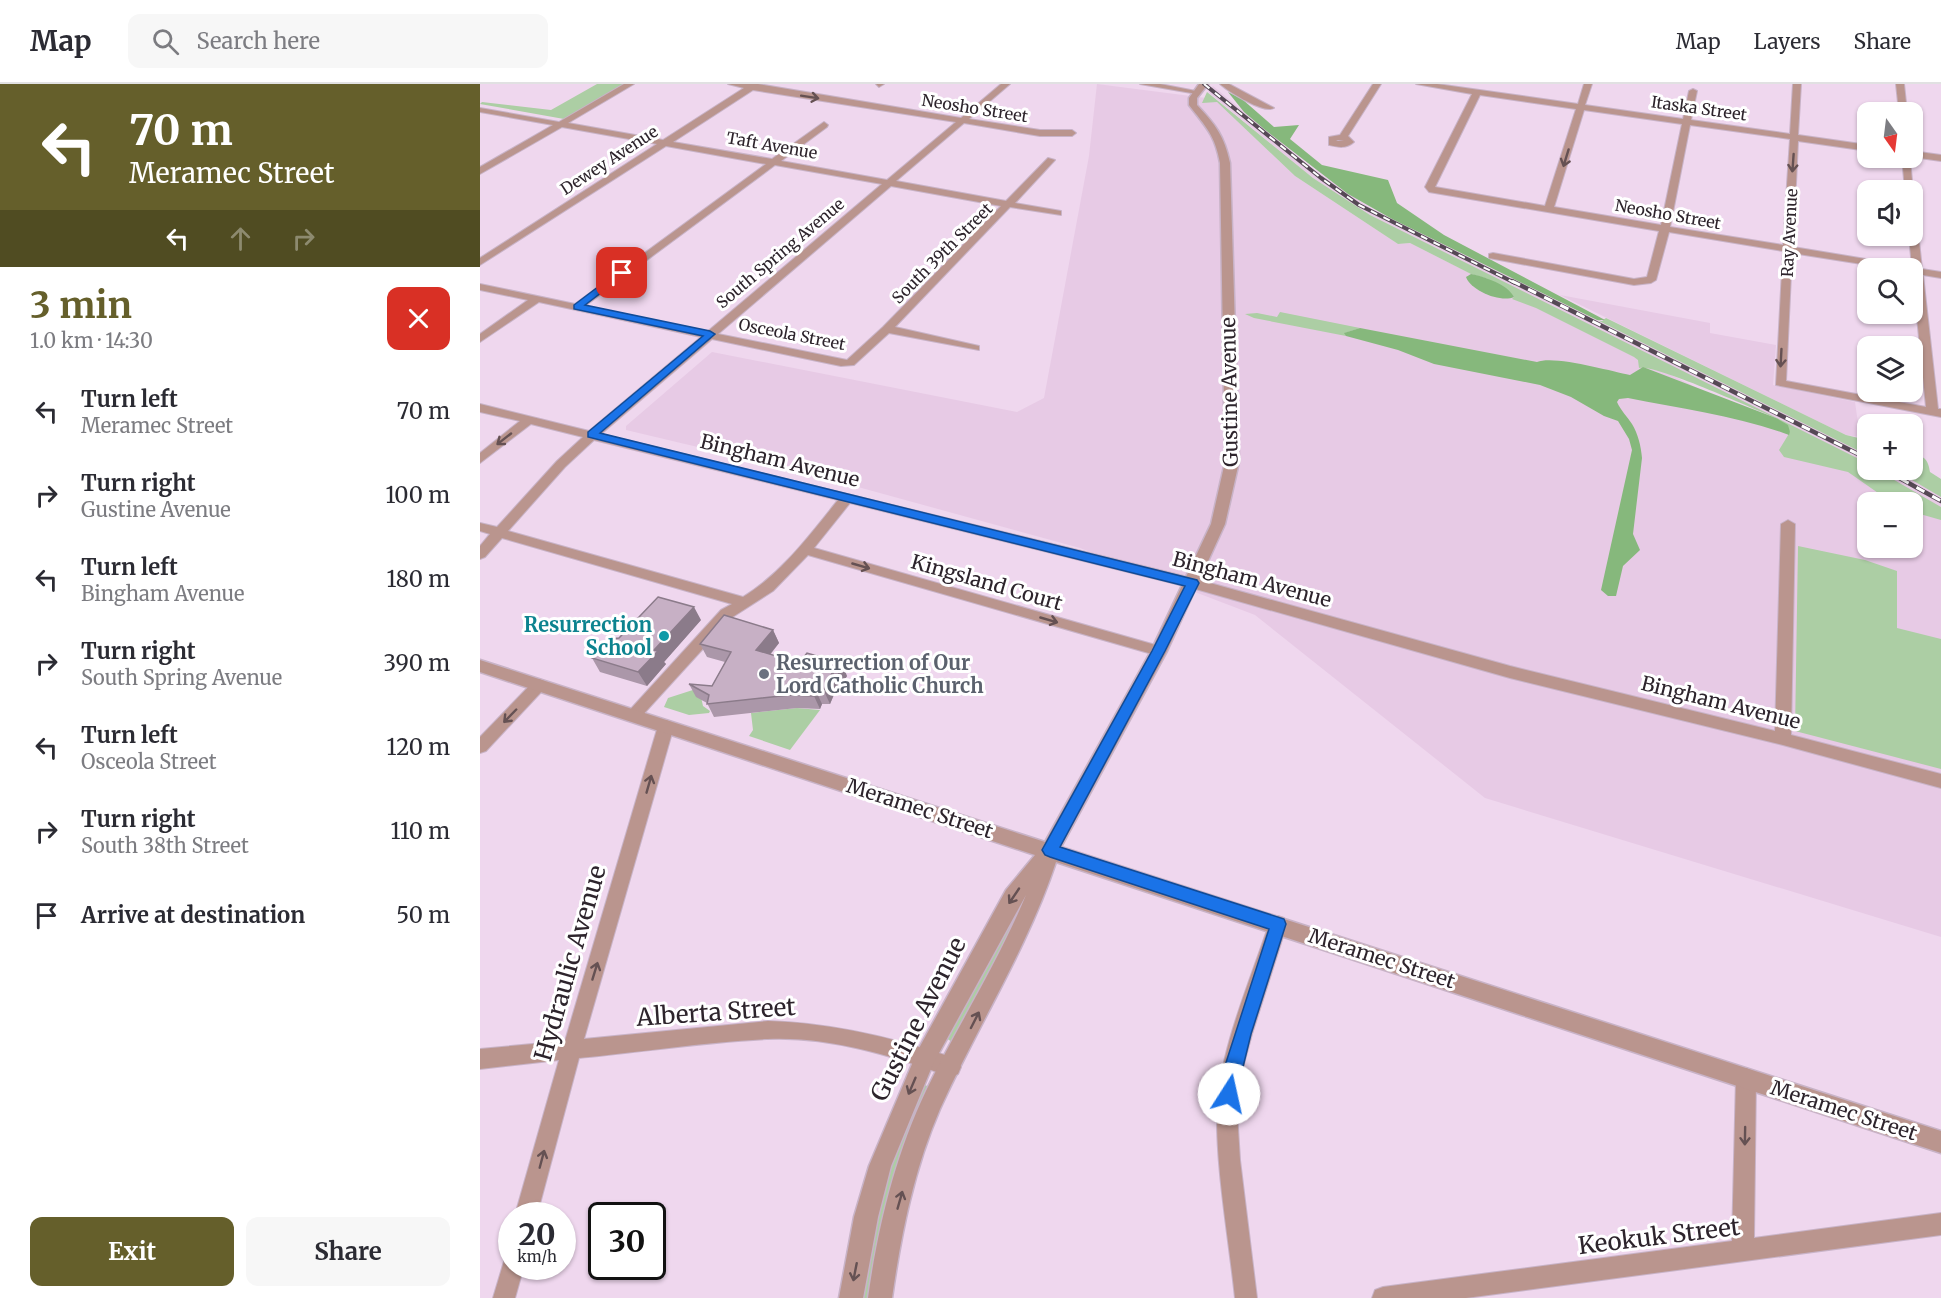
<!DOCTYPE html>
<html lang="en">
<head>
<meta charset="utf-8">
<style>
	:root { --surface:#fff; --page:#f7f7f7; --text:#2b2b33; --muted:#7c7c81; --line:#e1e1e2; --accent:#655f2b }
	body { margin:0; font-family:Merriweather,serif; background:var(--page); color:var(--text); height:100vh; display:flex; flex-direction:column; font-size:22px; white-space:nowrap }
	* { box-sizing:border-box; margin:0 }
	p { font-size:20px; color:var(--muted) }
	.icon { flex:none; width:33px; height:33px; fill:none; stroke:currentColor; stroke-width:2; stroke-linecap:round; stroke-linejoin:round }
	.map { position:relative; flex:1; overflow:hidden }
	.sheet { display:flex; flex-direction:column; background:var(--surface); width:480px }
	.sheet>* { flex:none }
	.hud { background:#655f2b; color:#fff; overflow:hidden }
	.needle { width:39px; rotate:166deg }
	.fabs { position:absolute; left:1377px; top:18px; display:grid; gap:12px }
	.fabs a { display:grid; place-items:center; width:66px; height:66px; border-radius:12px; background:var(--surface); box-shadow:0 2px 4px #0004; font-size:30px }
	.speed { position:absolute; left:18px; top:1118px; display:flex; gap:12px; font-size:30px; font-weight:700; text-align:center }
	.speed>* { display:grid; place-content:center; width:78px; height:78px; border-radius:50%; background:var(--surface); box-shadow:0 2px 4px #0004; line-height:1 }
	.speed small { font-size:15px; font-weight:400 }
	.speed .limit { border:3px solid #111; border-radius:9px; background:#fff; color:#111 }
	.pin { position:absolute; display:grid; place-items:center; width:51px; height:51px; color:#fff; margin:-26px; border-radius:12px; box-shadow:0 3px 9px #0006 }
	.me { position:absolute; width:66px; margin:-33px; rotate:10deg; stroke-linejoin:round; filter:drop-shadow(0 0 4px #0008) }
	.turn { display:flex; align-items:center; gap:21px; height:126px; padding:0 30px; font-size:27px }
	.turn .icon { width:78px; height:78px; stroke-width:2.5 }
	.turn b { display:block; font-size:42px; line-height:51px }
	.lanes { display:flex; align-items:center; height:57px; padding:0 30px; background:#0003; justify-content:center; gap:30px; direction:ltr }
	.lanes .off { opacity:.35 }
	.round { display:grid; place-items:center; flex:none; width:63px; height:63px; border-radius:12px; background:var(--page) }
	.overview { display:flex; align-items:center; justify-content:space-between; height:102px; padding:0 30px }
	h1 { font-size:36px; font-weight:700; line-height:45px; color:var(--accent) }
	.button { display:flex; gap:12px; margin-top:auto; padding:12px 30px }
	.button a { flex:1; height:69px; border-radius:12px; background:var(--accent); color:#fff; font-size:24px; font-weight:700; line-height:69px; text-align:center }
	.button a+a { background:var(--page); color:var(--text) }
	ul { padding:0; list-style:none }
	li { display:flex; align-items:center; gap:18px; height:84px; padding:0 30px }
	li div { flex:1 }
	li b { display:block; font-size:22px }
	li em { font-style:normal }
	header { display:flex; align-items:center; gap:36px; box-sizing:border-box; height:84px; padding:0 30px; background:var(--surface); border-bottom:2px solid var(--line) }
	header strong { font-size:28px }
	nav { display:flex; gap:33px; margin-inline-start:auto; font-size:21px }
	.search { width:420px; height:54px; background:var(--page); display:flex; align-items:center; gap:15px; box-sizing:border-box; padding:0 21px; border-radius:12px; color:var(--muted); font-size:22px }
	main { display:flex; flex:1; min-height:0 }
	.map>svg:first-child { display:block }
	.built { fill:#e7cae5; fill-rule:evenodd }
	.green { fill:#accea4 }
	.forest { fill:#86b87c }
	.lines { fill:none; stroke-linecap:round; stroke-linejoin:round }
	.minor-casing { stroke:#c8b3c7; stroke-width:2 }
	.tertiary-casing { stroke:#c8b3c7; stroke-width:3 }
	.minor { fill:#ba958e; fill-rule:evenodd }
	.tertiary { fill:#ba958e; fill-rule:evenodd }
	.rail-far1-casing { stroke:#564955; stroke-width:4 }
	.rail-casing { stroke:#564955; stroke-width:4.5 }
	.rail-far1 { stroke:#fff; stroke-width:2; stroke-dasharray:7; stroke-linecap:butt }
	.rail { stroke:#fff; stroke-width:3; stroke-dasharray:9; stroke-linecap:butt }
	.wall { fill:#ab97a9 }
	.shaded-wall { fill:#8b7b8a }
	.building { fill:#c7b0c5; stroke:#8b7b8a; stroke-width:1.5 }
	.oneway { stroke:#655153 }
	.route { fill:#1a73e8; stroke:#114b97; stroke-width:1.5 }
	.culture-dot { fill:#0f9aa8; stroke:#fff; stroke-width:2 }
	.worship-dot { fill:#6b7280; stroke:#fff; stroke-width:2 }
	.labels { text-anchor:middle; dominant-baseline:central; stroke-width:6; stroke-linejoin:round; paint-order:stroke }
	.far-street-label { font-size:16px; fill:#2d242c; stroke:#fff }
	.street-label { font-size:20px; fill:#2d242c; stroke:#fff }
	.culture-label { font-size:20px; font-weight:bold; fill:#0d838f; stroke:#fff; text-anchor:end }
	.worship-label { font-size:20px; font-weight:bold; fill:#5b616d; stroke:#fff; text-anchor:start }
	.near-street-label { font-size:24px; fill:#2d242c; stroke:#fff }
</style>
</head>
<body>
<header>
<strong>Map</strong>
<div class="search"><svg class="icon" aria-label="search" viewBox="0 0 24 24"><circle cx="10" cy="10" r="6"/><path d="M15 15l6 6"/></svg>Search here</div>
<nav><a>Map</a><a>Layers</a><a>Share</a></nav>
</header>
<main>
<section class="sheet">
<div class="hud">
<div class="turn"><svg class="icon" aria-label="left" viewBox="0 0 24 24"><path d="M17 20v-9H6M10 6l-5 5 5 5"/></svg><div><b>70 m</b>Meramec Street</div></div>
<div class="lanes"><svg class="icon" aria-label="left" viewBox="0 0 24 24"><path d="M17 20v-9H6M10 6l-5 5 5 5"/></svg><svg class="icon off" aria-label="ahead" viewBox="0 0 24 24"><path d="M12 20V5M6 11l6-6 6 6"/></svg><svg class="icon off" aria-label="right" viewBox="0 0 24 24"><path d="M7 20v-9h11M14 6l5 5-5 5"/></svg></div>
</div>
<div class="overview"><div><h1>3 min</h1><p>1.0 km · 14:30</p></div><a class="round" style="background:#d93025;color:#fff"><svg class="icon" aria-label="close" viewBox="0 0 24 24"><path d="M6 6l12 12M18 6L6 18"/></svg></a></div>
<ul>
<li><svg class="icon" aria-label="left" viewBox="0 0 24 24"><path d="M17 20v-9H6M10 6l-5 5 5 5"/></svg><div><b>Turn left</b><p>Meramec Street</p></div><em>70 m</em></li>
<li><svg class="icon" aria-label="right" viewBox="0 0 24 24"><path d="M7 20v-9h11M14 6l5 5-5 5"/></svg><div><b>Turn right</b><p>Gustine Avenue</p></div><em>100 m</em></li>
<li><svg class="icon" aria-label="left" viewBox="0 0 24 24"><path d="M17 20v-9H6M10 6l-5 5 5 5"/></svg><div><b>Turn left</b><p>Bingham Avenue</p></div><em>180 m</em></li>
<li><svg class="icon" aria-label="right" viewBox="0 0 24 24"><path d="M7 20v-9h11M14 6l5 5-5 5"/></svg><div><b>Turn right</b><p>South Spring Avenue</p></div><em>390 m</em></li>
<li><svg class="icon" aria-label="left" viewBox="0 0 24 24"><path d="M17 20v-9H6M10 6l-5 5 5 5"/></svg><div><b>Turn left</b><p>Osceola Street</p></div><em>120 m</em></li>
<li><svg class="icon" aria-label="right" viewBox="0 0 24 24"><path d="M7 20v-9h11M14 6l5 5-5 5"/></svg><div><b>Turn right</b><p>South 38th Street</p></div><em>110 m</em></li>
<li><svg class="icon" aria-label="arrive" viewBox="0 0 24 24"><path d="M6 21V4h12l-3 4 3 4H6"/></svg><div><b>Arrive at destination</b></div><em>50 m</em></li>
</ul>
<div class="button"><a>Exit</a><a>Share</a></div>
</section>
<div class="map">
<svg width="1461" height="1214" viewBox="0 0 1461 1214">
	<rect width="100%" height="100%" fill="#efd7ee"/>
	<g class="built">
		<path d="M617,0L734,15L815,92L918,160L930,159L1384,388L1405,390L1397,386H1415L1430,394L1461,399V853L1005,714L775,531L600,464L327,389L146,346V342L232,268L537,328L564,314L609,72ZM1388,418H1432V464H1388Z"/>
		<polygon points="733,2 833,85 890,124 1369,361 1387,371 1387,380 890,131 833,94 728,8"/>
		<polygon points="1080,211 1230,239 1230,249 1296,261 1293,301 1375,318 1380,353 1366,351"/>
	</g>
	<g class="green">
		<polygon points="117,0 146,0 84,35 0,20 2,18 71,26"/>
		<path d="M727,8L833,94L890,131L1383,377L1387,380L1388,386H1397L1461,423V436L1433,428L1432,418H1411L1368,388L1304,373L1299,366L1310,348L1296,334C1273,325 1176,280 1159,284L1158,276L1154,273L1056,224L1032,215L1034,213L1008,195L991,190L930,159L918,160L815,92L737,18L722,19Z"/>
		<polygon points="800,228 880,244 865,249 866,252 774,234 765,230 777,229 797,233"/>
		<polygon points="1126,234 1366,351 1387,356 1387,371 1117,236 1122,237"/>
		<path d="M1433,370C1445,373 1448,375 1450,388L1461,395V413L1415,386H1432Z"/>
		<polygon points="1318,462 1385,476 1417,487 1417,544 1461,555 1461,685 1315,647"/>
		<polygon points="219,604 223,622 230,627 229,629 209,631 184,623 188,614"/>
		<polygon points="317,624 340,626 310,666 269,652 273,646 271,629"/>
		<polygon points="539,816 548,819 472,958 466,954"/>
		<polygon points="444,1001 448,1002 391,1214 380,1214 402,1104 426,1037"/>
	</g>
	<g class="forest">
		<polygon points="748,8 762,15 794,43 819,41 810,55 842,81 908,96 917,119 964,151 1125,236 1117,236 912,135 868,110 784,45 764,28"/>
		<path d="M991,190C1005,193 1027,200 1034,213C1021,219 991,207 986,193Z"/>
		<path d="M880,244L1057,278C1074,271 1130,287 1150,291L1163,283L1296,334L1308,341L1310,348L1309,351C1258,332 1202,325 1148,314L1139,315L1137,318C1141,327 1147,332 1152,340C1158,350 1161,362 1162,374L1153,450L1160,466L1143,482L1136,512H1128L1121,506L1152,366L1149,355L1138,337L1124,332L1091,313L1060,301L954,280L918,266L866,252L864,249Z"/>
	</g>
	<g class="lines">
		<defs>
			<g id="minor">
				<path d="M144,0H154L88,39L183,56L264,4L248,0H278L481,34L521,0H530L489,35L560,46H592L596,49L592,52H560L484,39L416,97L526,117L568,74L575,76L535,119L581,127V131L530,123L415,243L499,262V266L409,249L374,281L361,282L232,255L121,350L712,494L1030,582L1295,647L1301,440L1308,436L1315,440L1311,651L1461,690V704L1303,661L1030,594L712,504L370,419L334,464L679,562L686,567L679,572L328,471L293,507L251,534L158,636H148L145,632L148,628L241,526L252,520L22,454L5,473L0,475V462L10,450L0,447V439L17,443L77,377L103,353L51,340L0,379V369L40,337L0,328V320L109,347L221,253L59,218L0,258V250L48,216L0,206V200L95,220L286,80L186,62L0,181V174L177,60L82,43L0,90V83L73,41L0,28V24L79,38ZM273,6L476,38L407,96L301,77L347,43L348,41L344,38L292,75L193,58ZM295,81L402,100L227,248L105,222ZM411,102L521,122L403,243L367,276L238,250ZM114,356L358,416C329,452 302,489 263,513L28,447L85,383Z"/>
				<polygon points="396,0 404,0 399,3"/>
				<polygon points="660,0 680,0 721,8 717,10"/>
				<path d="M740,0H749L794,24C784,30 749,8 740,0Z"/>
				<path d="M893,0H901L868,52L874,58C866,65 858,63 849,61V53L860,51ZM858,56L864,57H856Z"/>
				<path d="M936,0H957L1098,20L1104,0H1112L1105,21L1203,35L1209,7L1213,5L1217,7L1211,36L1310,50L1313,0H1321L1318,51L1388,61V67L1318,57L1313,163L1422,181L1427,184H1407L1312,169L1306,297L1446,323L1432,184H1428L1432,183L1429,152H1432V135L1437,138L1442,185L1461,188V194L1443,191L1458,325H1461V333L1296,301L1303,167L1189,148L1176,196L1171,199L1154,201L1009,174V170L1013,169L1154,195L1167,193L1179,147L949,108L945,103L992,10ZM1000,11L1096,25L1065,122L955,103ZM1104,26L1202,40L1181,141L1074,123ZM1210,41L1310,55L1303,161L1190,143Z"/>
				<polygon points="1416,0 1424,0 1427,28 1419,28"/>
				<polygon points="1432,67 1461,71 1461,77 1432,73"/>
				<polygon points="1422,74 1430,74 1433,108 1425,106"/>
				<polygon points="59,595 64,597 66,601 64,605 6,667 0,669 0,653 54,597"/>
				<path d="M186,636L191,638L194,642L104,955L288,937C351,939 411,953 471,973L478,976L481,983L478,990L471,993C413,972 349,952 287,955C224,958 161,968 99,974L57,1131H35L79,976L0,985V965L85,957L178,642L181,638Z"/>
				<path d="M798,832L804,834L807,840L772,950L761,991L757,1028L760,1076L777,1214H755C749,1156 736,1086 737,1028C739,967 770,898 789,840L792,834Z"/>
				<polygon points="1266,984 1273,987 1276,994 1274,1154 1461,1129 1461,1151 986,1214 892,1214 895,1206 903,1203 1252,1157 1256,994 1259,987"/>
				<polygon points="32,1172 32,1182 44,1182 35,1214 13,1214 25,1174"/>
			</g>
			<path id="tertiary" d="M719,0H728L717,14V21C736,41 744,52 750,79L759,378L745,440L687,567L581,763L1461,1047V1069L576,778C547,865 498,941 460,1025C434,1085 421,1150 412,1214H388C398,1143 415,1072 446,1007C478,941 518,879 546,811L453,980L411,1082L398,1133L383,1214H359L374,1133L389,1082L438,966L526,806L555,771L0,588V576L565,758L671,567L731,440L745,378L740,79C735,51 726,43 709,21V14Z"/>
		</defs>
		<use href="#minor" class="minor-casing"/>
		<use href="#tertiary" class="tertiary-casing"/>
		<use href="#minor" class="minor"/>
		<use href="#tertiary" class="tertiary"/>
		<defs>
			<polyline id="rail-far1" points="724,0 841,94 879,121 1035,199"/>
			<g id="rail">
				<polyline points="1032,197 1388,375"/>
				<polyline points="1405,386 1461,417"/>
			</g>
		</defs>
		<use href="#rail-far1" class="rail-far1-casing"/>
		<use href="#rail" class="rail-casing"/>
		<use href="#rail-far1" class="rail-far1"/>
		<use href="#rail" class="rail"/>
	</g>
	<g class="wall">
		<polygon points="221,536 184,578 186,580 167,602 120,588 112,574"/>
		<polygon points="293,546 299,559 290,571 319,579 327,569 367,592 362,600 358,601 350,620 342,620 340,625 317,624 234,633 227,619 216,613 209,600 232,602 245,578 227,573 220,560"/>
	</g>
	<g class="shaded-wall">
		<polygon points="214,523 221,536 184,578 186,580 167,602 158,588 174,566"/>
		<polygon points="293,546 299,559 282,580 276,566"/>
		<polygon points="362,579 367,592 362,600 357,587"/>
		<polygon points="353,587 358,601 350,620 344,607"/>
		<polygon points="336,607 342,620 340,625 334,612"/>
	</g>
	<g class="building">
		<polygon points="178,513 214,523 174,566 178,567 158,588 112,574 130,555 139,554"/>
		<polygon points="244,531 293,546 276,566 319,579 327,569 362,579 357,587 353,587 344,607 336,607 334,612 310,611 227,620 229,611 209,600 232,602 251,568 220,560"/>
	</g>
	<defs><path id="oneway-shaft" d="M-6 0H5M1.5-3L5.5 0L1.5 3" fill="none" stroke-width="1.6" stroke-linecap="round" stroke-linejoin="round" transform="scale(1.5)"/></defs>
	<g class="oneway">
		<use href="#oneway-shaft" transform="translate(330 13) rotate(9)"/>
		<use href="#oneway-shaft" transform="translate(1086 74) rotate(107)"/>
		<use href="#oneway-shaft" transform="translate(1313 79) rotate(94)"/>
		<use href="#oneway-shaft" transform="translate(1301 274) rotate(93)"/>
		<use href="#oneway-shaft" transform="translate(24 355) rotate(142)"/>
		<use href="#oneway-shaft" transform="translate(381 482) rotate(16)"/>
		<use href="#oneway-shaft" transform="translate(569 536) rotate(16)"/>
		<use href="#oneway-shaft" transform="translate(30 632) rotate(134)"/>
		<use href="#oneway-shaft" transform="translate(169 700) rotate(-74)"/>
		<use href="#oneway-shaft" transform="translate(534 812) rotate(124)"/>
		<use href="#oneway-shaft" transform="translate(115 887) rotate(-73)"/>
		<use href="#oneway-shaft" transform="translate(495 936) rotate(-63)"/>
		<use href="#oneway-shaft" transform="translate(432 1002) rotate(113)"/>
		<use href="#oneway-shaft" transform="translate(1265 1052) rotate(91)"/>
		<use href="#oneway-shaft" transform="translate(62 1075) rotate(-75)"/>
		<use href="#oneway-shaft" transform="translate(420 1116) rotate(-74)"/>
		<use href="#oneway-shaft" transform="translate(375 1188) rotate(101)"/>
	</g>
	<polygon class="route" points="139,187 147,189 105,221 230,247 235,250 120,349 717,496 719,499 685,567 580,763 804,835 806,840 771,950 755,1016 749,1018 743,1016 740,1010 742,991 789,845 570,773 565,771 562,766 672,567 705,502 108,353 108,348 223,252 94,225 94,221"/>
	<circle class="culture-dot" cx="184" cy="552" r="6"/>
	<circle class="worship-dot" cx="284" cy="590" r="6"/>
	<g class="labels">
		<g class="far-street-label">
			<text transform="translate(495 24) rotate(9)">Neosho Street</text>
			<text transform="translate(1219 24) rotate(8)">Itaska Street</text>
			<text transform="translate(292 61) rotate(10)">Taft Avenue</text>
			<text transform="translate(129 76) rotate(-33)">Dewey Avenue</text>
			<text transform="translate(1188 130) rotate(10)">Neosho Street</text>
			<text transform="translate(1309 149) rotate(-87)">Ray Avenue</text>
			<text transform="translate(300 169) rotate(-40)">South Spring Avenue</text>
			<text transform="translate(462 169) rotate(-45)">South 39th Street</text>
			<text transform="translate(312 250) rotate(11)">Osceola Street</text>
		</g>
		<g class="street-label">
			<text transform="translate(749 308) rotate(-91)">Gustine Avenue</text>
			<text transform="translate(300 376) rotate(14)">Bingham Avenue</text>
			<text transform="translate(772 495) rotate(15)">Bingham Avenue</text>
			<text transform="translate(507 498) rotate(16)">Kingsland Court</text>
			<text transform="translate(1241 618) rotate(14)">Bingham Avenue</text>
			<text transform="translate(440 724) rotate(18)">Meramec Street</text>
			<text transform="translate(902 874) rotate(18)">Meramec Street</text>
			<text transform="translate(1364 1026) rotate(18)">Meramec Street</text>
		</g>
		<g class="culture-label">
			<text x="172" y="540">Resurrection<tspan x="172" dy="23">School</tspan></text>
		</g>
		<g class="worship-label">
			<text x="296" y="578">Resurrection of Our<tspan x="296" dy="23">Lord Catholic Church</tspan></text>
		</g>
		<g class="near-street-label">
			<text transform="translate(90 879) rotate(-74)">Hydraulic Avenue</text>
			<text transform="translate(236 928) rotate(-4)">Alberta Street</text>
			<text transform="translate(438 935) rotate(-63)">Gustine Avenue</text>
			<text transform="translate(1179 1152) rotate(-7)">Keokuk Street</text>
		</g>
	</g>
</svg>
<div class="fabs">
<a><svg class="needle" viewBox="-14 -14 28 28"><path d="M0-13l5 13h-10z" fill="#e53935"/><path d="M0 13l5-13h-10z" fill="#7c7c81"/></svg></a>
<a><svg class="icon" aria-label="sound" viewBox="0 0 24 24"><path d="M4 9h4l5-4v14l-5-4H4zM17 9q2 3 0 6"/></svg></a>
<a><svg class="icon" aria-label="search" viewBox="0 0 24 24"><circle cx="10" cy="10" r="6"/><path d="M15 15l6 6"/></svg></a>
<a><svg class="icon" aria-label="layers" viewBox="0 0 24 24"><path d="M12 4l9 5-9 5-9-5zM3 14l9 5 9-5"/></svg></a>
<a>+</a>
<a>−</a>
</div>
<div class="speed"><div>20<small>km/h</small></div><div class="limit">30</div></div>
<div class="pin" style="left:142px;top:189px;background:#d93025"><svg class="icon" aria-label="arrive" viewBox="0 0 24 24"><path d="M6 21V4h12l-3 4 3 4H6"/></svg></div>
<svg class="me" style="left:749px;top:1010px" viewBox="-20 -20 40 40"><circle r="19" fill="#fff"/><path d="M0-13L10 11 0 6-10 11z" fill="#1a73e8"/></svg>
</div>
</main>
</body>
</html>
